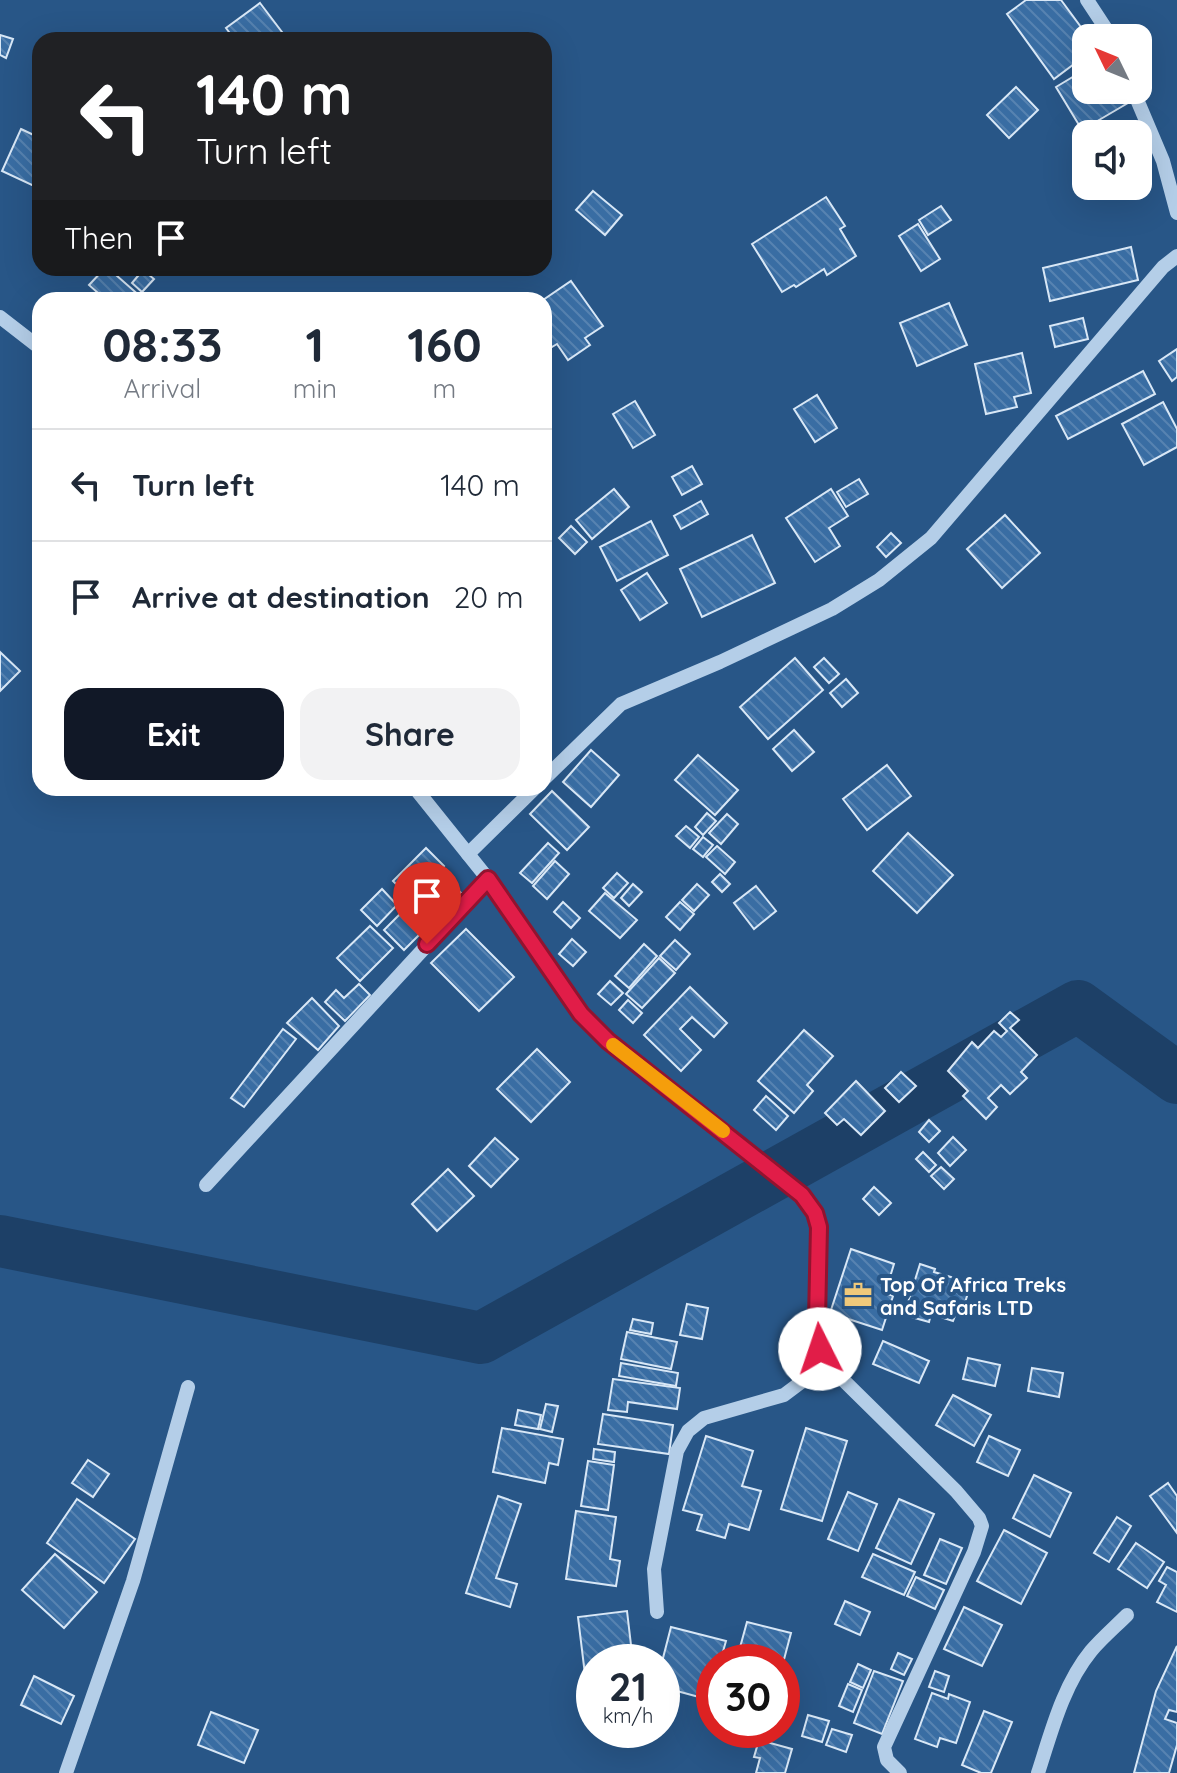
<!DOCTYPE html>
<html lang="en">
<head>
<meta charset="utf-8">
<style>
	:root { --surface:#fff; --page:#f2f2f3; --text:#1f2937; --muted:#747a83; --line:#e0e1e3; --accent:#111827 }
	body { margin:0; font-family:Quicksand,sans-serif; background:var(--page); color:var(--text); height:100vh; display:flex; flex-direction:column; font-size:30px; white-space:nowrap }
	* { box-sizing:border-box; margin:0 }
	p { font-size:26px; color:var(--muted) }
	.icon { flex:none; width:44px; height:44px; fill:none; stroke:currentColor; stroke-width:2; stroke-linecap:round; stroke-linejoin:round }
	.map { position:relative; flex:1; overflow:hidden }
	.panel { position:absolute; left:32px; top:292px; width:520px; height:504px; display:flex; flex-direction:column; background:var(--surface); border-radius:24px; box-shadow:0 8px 32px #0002 }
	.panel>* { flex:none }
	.guide { position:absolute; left:32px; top:32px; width:520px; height:244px; border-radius:24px; box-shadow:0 8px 32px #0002; background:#202124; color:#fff; overflow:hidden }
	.needle { width:52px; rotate:313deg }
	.buttons { position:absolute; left:1072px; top:24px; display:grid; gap:16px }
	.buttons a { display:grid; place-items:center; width:80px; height:80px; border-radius:16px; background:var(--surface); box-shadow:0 8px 32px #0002; font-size:40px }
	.speed { position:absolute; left:576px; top:1644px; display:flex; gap:16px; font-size:40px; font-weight:700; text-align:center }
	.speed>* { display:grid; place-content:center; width:104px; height:104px; border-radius:50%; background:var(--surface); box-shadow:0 8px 32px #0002; line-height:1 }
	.speed small { font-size:20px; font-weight:400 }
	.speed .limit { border:12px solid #d22; background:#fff; color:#111 }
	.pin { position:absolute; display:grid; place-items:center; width:68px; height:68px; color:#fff; margin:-82px -34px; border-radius:50% 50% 50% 0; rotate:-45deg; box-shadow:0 0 8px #0007 }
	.pin .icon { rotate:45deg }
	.me { position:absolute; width:88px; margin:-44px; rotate:356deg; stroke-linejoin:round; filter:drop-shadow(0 0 6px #0008) }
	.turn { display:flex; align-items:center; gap:28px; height:168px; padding:0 32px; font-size:36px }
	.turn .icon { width:104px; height:104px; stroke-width:2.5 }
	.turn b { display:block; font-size:56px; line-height:68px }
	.then { display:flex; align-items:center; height:76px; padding:0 32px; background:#0003; gap:16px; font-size:30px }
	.eta { display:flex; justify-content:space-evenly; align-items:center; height:136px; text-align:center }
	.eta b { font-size:48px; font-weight:700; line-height:56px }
	.primary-button { display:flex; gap:16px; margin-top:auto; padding:16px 32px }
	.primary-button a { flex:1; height:92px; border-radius:24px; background:var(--accent); color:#fff; font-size:32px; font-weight:700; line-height:92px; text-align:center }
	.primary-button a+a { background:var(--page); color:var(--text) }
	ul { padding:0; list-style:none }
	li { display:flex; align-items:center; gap:24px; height:112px; padding:0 32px; border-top:2px solid var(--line) }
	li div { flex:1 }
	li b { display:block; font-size:30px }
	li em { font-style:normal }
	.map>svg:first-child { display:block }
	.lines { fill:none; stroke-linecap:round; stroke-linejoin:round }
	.river { stroke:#1d4067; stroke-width:52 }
	.building { fill:url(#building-back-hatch); stroke:#d8e7f6; stroke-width:2 }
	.minor { stroke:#b4cee8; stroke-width:14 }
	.route-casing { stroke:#92132f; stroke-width:20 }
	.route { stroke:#e11d48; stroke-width:14 }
	.slow { stroke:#f59e0b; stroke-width:14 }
	.labels { text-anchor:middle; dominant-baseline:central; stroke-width:8; stroke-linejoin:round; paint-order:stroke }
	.poi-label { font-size:20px; font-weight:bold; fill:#fff; stroke:#285687; text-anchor:start }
</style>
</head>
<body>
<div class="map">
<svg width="1177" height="1773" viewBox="0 0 1177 1773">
	<defs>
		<pattern id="building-back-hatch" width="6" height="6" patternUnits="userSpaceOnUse" patternTransform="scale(2)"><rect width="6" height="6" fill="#396da3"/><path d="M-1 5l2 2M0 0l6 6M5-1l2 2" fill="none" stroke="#5783b1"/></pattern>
	</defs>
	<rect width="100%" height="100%" fill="#285687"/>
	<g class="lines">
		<polyline class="river" points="0,1241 481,1338 1078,1006 1177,1078"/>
	</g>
	<g class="building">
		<polygon points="1026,0 1061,0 1089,38 1086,38 1086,55 1054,79 1007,14"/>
		<polygon points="260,3 288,40 235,40 226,28"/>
		<polygon points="0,35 13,39 6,58 0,55"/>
		<polygon points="1086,69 1086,90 1120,90 1128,103 1082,130 1056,87"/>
		<polygon points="1016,87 1038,110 1009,138 987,115"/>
		<polygon points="21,129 40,138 40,173 34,186 2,171"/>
		<polygon points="593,191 622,215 605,235 576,210"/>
		<polygon points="826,197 845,226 840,229 856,256 827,275 824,269 796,287 794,285 782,292 752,244"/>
		<polygon points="941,206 951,220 928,235 919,220"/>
		<polygon points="918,224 940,259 921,271 899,236"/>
		<polygon points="1131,247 1138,280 1050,301 1043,268"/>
		<polygon points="105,268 108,268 141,297 138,300 106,300 89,285"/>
		<polygon points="143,270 154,279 142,292 132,283"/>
		<polygon points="571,281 603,326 585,338 590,345 568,360 557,344 552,347 544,335 543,300"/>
		<polygon points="949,303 967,345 917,366 900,323"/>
		<polygon points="1083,318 1088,339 1055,347 1050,326"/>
		<polygon points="1177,349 1177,377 1172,381 1159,361"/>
		<polygon points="1022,353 1031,393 1014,397 1017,407 986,414 975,364"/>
		<polygon points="1143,371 1155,394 1068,439 1056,416"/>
		<polygon points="817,395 837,428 815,442 794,409"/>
		<polygon points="635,401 655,435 633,448 613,414"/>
		<polygon points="1163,402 1177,429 1177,447 1144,465 1122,424"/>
		<polygon points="692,466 702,484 682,495 672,477"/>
		<polygon points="859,479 868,494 846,507 837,492"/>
		<polygon points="614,489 629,507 592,539 576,520"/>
		<polygon points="831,489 848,516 829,528 840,546 815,562 786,518"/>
		<polygon points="701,501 708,514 681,529 674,516"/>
		<polygon points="1005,515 1040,553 1002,588 967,549"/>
		<polygon points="651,521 668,555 617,581 600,547"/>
		<polygon points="571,526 587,542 575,554 559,538"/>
		<polygon points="891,533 901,543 886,557 877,547"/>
		<polygon points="752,535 775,583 702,617 680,569"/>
		<polygon points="647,573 667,603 640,620 621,590"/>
		<polygon points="0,652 20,671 0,691"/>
		<polygon points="795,658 823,690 768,739 740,707"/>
		<polygon points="824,658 839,674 829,683 814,667"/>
		<polygon points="846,679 858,693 842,707 830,693"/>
		<polygon points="794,730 814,752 792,771 773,749"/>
		<polygon points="591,750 619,775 591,807 563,782"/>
		<polygon points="698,755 738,790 715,815 675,780"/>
		<polygon points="887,765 911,796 867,830 843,799"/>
		<polygon points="552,791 589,827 567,850 530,814"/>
		<polygon points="707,813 716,821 703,835 695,827"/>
		<polygon points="727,814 738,824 721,844 709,833"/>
		<polygon points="686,826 699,837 690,848 676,836"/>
		<polygon points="908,833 953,875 917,913 873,871"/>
		<polygon points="703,837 713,845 703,857 693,849"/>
		<polygon points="548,843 559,853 532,883 520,873"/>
		<polygon points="717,846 735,862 725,874 706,857"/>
		<polygon points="426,848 444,866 439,871 464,896 442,918 424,900 418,906 393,881"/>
		<polygon points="555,861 569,874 547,899 533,886"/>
		<polygon points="617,873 628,883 614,898 603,888"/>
		<polygon points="720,874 730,884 722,892 712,882"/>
		<polygon points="633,884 642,892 629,906 621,898"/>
		<polygon points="697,884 709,895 694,911 682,900"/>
		<polygon points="756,886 776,911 754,929 734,903"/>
		<polygon points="382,889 397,905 377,926 361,910"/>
		<polygon points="605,893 637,920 620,938 589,911"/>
		<polygon points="563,902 580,918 571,928 554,912"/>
		<polygon points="680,902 694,914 680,930 666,917"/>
		<polygon points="402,912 422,932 404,950 384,930"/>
		<polygon points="370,926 393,948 360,981 337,958"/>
		<polygon points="466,929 514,977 479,1011 431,963"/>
		<polygon points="572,939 586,952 573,966 559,954"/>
		<polygon points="675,940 690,954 676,970 660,956"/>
		<polygon points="644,944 657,956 629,988 615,976"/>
		<polygon points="659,958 675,973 642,1008 626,994"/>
		<polygon points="610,981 623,993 611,1005 598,994"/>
		<polygon points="359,984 370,995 345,1021 325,1002 336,990 344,998"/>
		<polygon points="690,987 727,1023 714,1037 692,1017 680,1029 701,1050 681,1071 644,1035"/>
		<polygon points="312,998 339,1026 318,1050 287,1023"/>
		<polygon points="628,1000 642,1013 633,1023 619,1010"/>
		<polygon points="1010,1012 1019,1020 1010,1028 1037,1055 1021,1072 1027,1078 1010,1094 1001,1085 988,1098 997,1107 986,1119 963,1096 968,1091 948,1071 972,1042 978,1048 994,1031 1001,1037 1007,1031 999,1023"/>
		<polygon points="283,1029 296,1039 244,1107 231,1098"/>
		<polygon points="804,1030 833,1056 807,1085 813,1091 794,1113 758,1081"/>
		<polygon points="537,1049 570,1082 531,1122 497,1089"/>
		<polygon points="901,1072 916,1086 899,1102 885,1088"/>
		<polygon points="856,1081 885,1111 861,1135 844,1119 837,1125 825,1113"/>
		<polygon points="766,1096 788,1116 776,1130 754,1110"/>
		<polygon points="929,1120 940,1131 929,1142 919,1132"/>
		<polygon points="953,1137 966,1150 950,1166 938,1153"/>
		<polygon points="495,1138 518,1159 491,1187 469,1166"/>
		<polygon points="923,1152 936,1165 929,1172 916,1159"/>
		<polygon points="941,1167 954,1179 944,1189 931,1176"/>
		<polygon points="448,1169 474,1196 437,1231 412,1204"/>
		<polygon points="874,1187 891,1203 879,1215 863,1199"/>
		<polygon points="851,1249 894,1264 885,1293 893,1296 882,1330 830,1313"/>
		<polygon points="920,1264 935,1269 934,1272 971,1283 963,1309 958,1308 953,1321 931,1314 929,1322 904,1315"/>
		<polygon points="687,1304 708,1308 702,1339 680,1335"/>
		<polygon points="633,1319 653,1323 651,1334 630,1330"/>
		<polygon points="627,1332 677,1342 671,1369 621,1359"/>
		<polygon points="883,1341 929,1361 919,1383 873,1364"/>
		<polygon points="968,1358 1000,1365 995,1386 963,1379"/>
		<polygon points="621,1363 678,1373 676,1386 619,1376"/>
		<polygon points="1032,1368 1063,1373 1059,1397 1028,1391"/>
		<polygon points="613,1379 680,1388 677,1409 628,1402 627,1412 608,1410"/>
		<polygon points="953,1395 991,1415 974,1446 936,1425"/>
		<polygon points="546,1404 558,1406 552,1432 540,1429"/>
		<polygon points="518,1410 541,1415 538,1429 515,1425"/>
		<polygon points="603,1414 673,1425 669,1454 598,1444"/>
		<polygon points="502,1428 563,1439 558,1465 549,1463 545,1483 493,1472"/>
		<polygon points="806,1428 847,1441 822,1521 781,1509"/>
		<polygon points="706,1436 753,1451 742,1486 761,1491 749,1530 729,1524 725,1538 697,1530 702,1515 683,1510"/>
		<polygon points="989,1436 1020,1450 1008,1476 977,1462"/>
		<polygon points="594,1449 615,1452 614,1462 593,1459"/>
		<polygon points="88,1460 109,1474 93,1497 72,1483"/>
		<polygon points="588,1461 614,1465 608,1510 581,1506"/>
		<polygon points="1034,1475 1071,1493 1050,1537 1013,1518"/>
		<polygon points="1168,1483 1177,1496 1177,1533 1150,1496"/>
		<polygon points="848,1492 877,1504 858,1551 828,1539"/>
		<polygon points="498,1496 521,1504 496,1578 517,1584 510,1607 466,1593"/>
		<polygon points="77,1499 135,1539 104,1583 47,1543"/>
		<polygon points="899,1499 934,1514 911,1564 876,1548"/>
		<polygon points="576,1511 616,1517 610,1559 620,1561 616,1586 566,1579"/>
		<polygon points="1117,1517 1131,1526 1109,1562 1094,1553"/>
		<polygon points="1004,1530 1047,1553 1021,1604 977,1581"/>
		<polygon points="940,1539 962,1548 946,1584 924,1575"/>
		<polygon points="1136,1543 1164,1562 1147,1588 1118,1569"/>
		<polygon points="55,1554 97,1592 64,1628 22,1590"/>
		<polygon points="873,1554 915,1572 904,1595 862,1577"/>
		<polygon points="1167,1567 1177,1572 1177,1612 1157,1602 1166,1585 1159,1581"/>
		<polygon points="916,1577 944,1590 935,1609 907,1596"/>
		<polygon points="845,1601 870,1612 860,1635 835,1624"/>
		<polygon points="964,1607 1002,1625 982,1666 944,1649"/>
		<polygon points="627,1611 633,1662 594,1662 594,1690 587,1691 578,1617"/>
		<polygon points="747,1622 791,1633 782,1667 782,1662 736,1662"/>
		<polygon points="671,1627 726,1641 720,1662 714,1662 714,1684 710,1700 662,1687 662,1662"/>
		<polygon points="1177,1646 1177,1712 1169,1710 1165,1719 1177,1723 1177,1745 1169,1773 1134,1773 1156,1691"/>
		<polygon points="898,1653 912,1659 904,1675 891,1669"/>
		<polygon points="858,1664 871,1670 863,1688 850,1682"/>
		<polygon points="874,1671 903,1681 882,1734 854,1723"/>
		<polygon points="935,1671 949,1676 944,1692 929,1687"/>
		<polygon points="34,1676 74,1696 61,1724 21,1705"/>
		<polygon points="848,1684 862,1690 853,1712 839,1706"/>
		<polygon points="932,1693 948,1699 949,1694 970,1702 956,1743 940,1738 937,1747 915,1739"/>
		<polygon points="984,1711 1012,1722 991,1773 981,1773 962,1765"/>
		<polygon points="211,1712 258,1730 244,1763 198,1745"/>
		<polygon points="808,1715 829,1721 822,1742 802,1736"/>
		<polygon points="832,1729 852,1735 846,1752 826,1745"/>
		<polygon points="596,1730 640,1730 638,1742 596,1734"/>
		<polygon points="759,1740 792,1749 785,1773 756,1773 760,1758 754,1757"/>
	</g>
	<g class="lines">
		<g class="minor">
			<polyline points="1087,0 1112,38"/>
			<polyline points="1133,90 1163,161 1177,213"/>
			<polyline points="0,317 40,348"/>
			<polyline points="544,779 621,704 720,662 832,609 879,580 931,538 1163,267 1177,256"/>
			<polyline points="415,788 488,879 581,1014 608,1041 802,1195 815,1213 819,1227 817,1320 820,1349 831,1368 956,1491 979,1518 982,1526 974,1552 884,1747 887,1760 900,1773"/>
			<polyline points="468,854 535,788"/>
			<polyline points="206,1185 488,879"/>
			<polyline points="657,1612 654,1569 677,1451 688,1431 704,1418 784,1395 828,1362"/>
			<polyline points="66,1773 133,1581 188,1387"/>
			<path d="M1038,1773C1051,1733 1063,1685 1091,1651C1102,1638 1115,1627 1127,1615"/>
		</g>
	</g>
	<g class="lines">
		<defs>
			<polyline id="route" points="427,944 488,879 581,1014 608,1041 802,1195 815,1213 819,1227 817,1320 820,1349"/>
		</defs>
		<use href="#route" class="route-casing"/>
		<use href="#route" class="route"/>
		<polyline class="slow" points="613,1045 723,1131"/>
	</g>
	<defs>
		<symbol id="office-bare" viewBox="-9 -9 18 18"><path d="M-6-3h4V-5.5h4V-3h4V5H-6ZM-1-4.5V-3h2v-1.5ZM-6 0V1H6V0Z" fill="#efc97b" stroke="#285687" stroke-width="2.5" paint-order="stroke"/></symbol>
	</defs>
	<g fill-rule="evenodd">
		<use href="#office-bare" x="838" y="1275" width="40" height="40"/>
	</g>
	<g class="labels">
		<g class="poi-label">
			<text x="880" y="1284">Top Of Africa Treks<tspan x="880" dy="23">and Safaris LTD</tspan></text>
		</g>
	</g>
</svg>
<div class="buttons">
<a><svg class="needle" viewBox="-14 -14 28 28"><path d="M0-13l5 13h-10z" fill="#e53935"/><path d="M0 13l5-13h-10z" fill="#747a83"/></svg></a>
<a><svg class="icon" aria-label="sound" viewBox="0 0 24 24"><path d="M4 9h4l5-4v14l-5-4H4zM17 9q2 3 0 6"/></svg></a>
</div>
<div class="speed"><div>21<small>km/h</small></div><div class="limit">30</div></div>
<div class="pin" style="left:427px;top:944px;background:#d93025"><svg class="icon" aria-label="arrive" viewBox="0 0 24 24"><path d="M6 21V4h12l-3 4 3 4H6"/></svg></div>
<svg class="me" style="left:820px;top:1349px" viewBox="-20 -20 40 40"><circle r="19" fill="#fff"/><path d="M0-13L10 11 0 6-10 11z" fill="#e11d48"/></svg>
<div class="guide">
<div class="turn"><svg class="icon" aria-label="left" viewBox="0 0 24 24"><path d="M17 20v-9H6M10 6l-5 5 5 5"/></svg><div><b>140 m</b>Turn left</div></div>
<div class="then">Then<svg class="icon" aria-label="arrive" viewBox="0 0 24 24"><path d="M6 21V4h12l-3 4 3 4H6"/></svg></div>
</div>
<section class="panel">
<div class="eta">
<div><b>08:33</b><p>Arrival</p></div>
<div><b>1</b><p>min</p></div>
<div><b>160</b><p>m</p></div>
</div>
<ul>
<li><svg class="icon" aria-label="left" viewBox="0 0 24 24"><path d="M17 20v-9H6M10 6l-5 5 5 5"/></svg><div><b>Turn left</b></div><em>140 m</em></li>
<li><svg class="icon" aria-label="arrive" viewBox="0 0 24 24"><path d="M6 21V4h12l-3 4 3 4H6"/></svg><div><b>Arrive at destination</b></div><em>20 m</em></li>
</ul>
<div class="primary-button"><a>Exit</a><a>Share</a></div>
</section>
</div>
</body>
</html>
